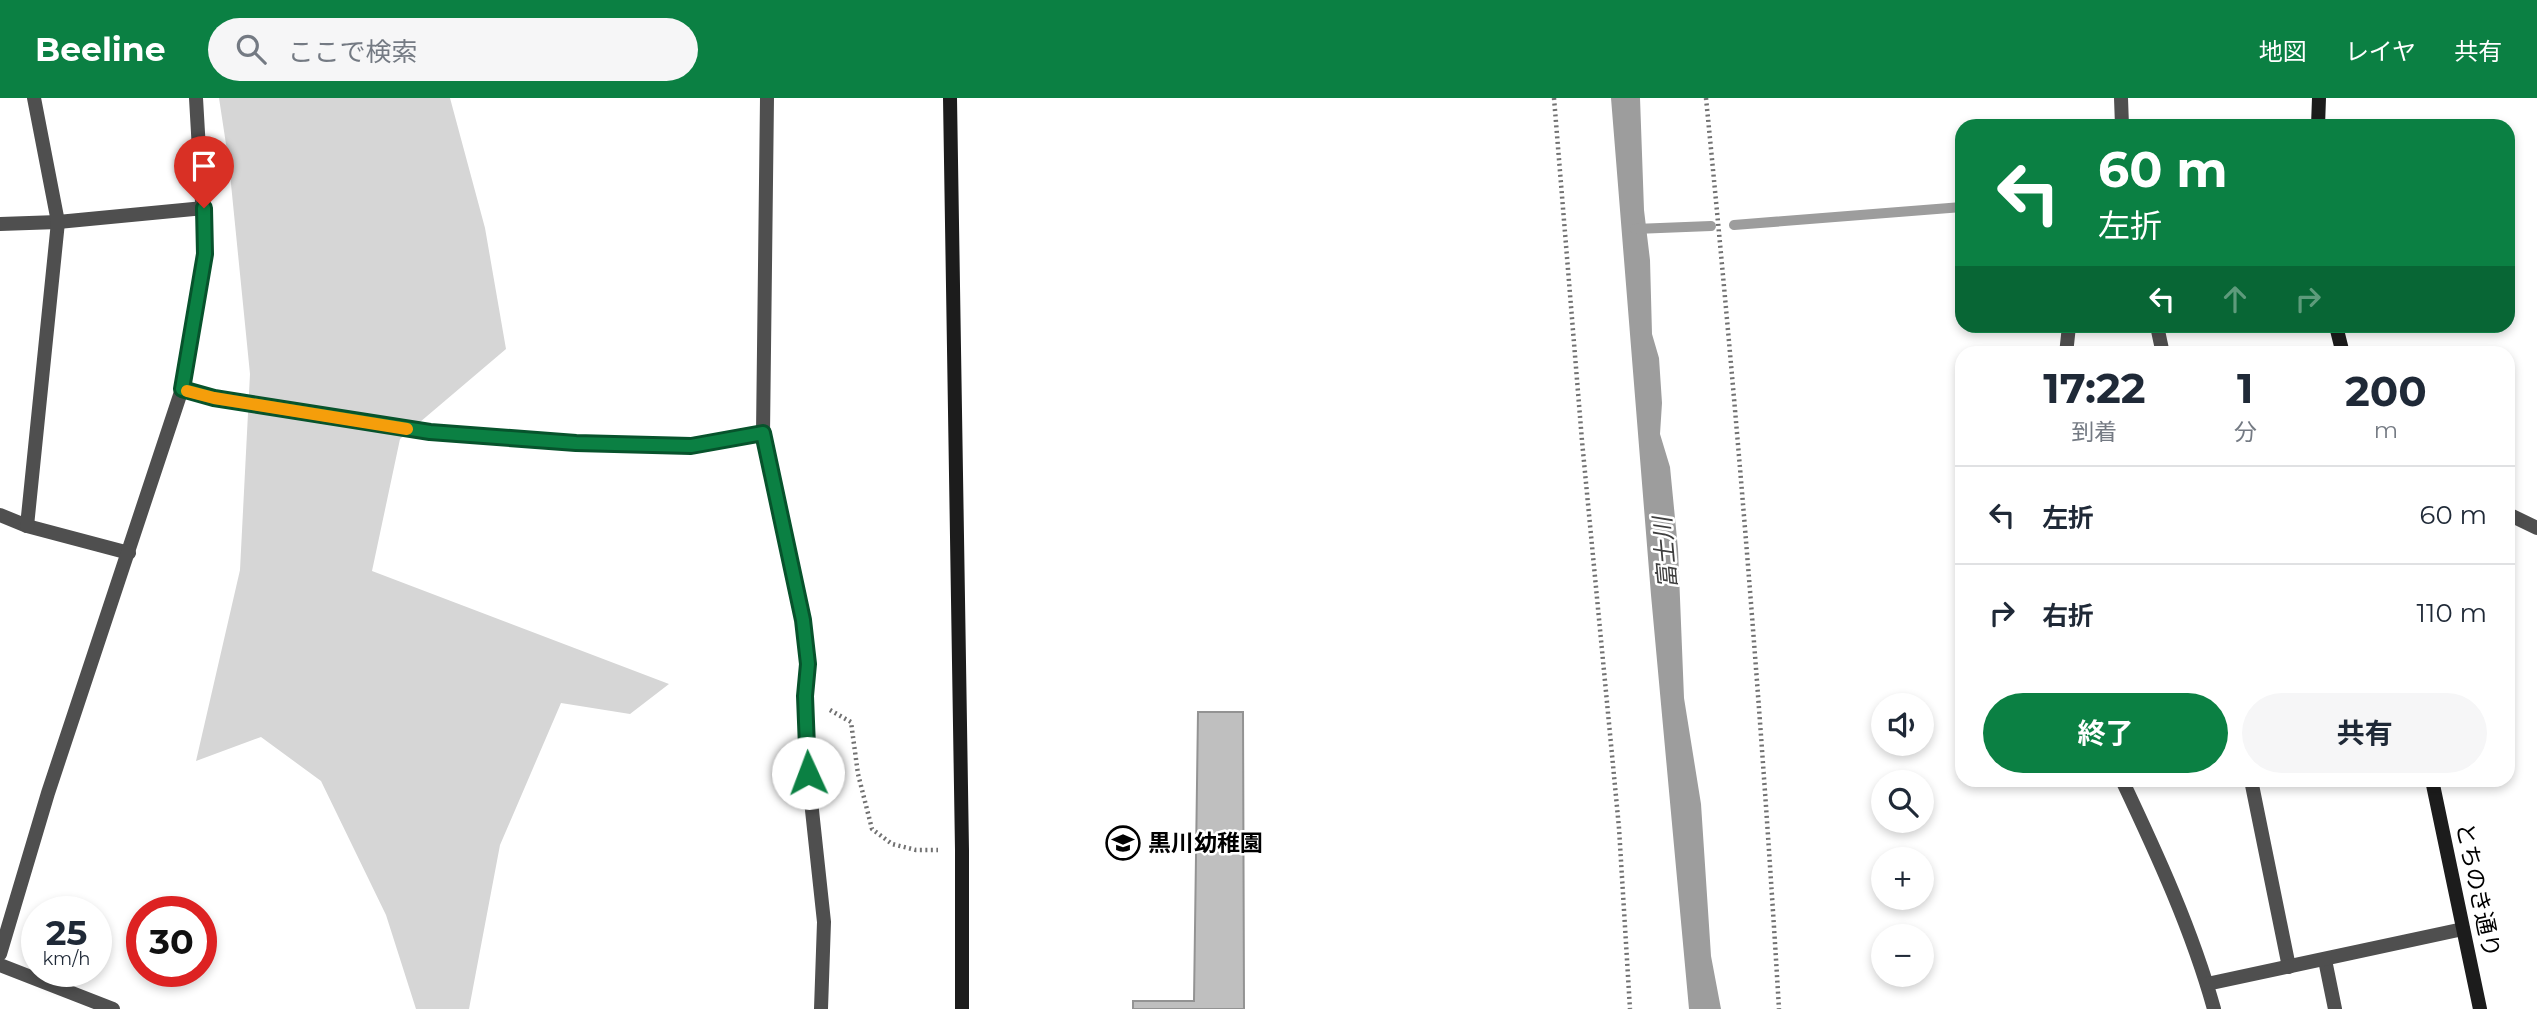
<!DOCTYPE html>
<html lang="ja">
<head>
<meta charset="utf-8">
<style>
	:root { --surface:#fff; --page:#f6f6f7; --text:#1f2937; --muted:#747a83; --line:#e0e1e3; --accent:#0b8043 }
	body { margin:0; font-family:Montserrat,"Noto Sans JP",sans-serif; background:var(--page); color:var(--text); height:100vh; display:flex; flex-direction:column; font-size:26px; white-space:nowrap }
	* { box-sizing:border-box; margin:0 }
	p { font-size:23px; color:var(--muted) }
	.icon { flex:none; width:38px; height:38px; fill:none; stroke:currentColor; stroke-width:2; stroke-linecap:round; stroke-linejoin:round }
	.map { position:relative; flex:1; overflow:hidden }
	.side { position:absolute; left:1955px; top:248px; width:560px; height:441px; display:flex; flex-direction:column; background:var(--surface); border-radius:21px; box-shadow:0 4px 10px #0003 }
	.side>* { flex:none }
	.hud { position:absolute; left:1955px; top:21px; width:560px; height:214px; border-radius:21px; box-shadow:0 4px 10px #0003; background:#0b8043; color:#fff; overflow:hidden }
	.tools { position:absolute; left:1871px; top:595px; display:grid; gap:14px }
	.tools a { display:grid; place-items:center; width:63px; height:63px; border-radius:50%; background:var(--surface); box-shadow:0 4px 10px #0003; font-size:35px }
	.speed { position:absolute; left:21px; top:798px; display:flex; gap:14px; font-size:35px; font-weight:700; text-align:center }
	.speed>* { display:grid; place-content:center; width:91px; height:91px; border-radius:50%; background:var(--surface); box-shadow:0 4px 10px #0003; line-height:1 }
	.speed small { font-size:18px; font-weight:400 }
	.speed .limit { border:10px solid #d22; background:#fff; color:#111 }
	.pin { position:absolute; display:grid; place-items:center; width:60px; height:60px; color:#fff; margin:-72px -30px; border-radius:50% 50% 50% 0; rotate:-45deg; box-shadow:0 0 7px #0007 }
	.pin .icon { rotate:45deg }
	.me { position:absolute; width:77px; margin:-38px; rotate:358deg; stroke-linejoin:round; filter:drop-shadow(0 0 5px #0008) }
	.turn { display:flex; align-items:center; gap:24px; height:147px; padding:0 28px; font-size:32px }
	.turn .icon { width:91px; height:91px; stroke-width:2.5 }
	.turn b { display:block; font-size:49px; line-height:60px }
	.lanes { display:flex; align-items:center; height:66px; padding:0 28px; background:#0003; justify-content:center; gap:35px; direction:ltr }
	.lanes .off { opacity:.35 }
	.eta { display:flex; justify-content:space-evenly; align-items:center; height:119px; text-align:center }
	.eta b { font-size:42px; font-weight:700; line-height:49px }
	.action { display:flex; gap:14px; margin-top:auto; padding:14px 28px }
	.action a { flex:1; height:80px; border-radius:42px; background:var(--accent); color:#fff; font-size:28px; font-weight:700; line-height:80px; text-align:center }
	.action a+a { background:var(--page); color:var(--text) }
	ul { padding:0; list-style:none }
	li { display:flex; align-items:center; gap:21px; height:98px; padding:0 28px; border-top:2px solid var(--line) }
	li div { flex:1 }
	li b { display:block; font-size:26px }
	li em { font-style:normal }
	header { display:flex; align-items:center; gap:42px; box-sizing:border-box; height:98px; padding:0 35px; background:var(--accent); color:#fff }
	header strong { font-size:33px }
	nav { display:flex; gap:38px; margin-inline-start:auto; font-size:24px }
	.search { width:490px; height:63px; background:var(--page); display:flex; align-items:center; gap:18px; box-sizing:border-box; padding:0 24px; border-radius:38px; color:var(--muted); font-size:26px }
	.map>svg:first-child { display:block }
	.green { fill:#d6d6d6 }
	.water { fill:#9d9d9d }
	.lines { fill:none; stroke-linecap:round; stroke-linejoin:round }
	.stream { stroke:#9d9d9d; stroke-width:10 }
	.building { fill:#bfbfbf; stroke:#939393; stroke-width:2 }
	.path { stroke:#717171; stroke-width:4.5; stroke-dasharray:2 3.5; stroke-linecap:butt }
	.lane { stroke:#4f4f4f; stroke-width:14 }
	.street { stroke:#4f4f4f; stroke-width:14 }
	.secondary { stroke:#1c1c1c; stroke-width:14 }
	.route-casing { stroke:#07532c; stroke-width:18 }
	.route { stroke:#0b8043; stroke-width:12 }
	.slow { stroke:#f59e0b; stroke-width:12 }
	.labels { text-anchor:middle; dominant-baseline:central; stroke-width:5; stroke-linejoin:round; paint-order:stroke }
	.poi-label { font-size:23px; font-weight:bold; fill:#000; stroke:#fff; text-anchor:start }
	.street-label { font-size:23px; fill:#000; stroke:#fff }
	.water-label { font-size:24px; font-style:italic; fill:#3e3e3e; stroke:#fff }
</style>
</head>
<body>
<header>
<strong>Beeline</strong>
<div class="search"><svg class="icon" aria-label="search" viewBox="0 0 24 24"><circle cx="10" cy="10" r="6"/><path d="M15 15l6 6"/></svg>ここで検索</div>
<nav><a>地図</a><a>レイヤ</a><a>共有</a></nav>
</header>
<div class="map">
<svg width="2537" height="911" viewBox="0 0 2537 911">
	<rect width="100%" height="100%" fill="#fff"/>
	<polygon class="green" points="219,0 450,0 485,130 506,251 400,341 372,473 669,586 630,616 561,605 500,747 469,911 416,911 386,817 321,683 261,639 196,663 240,472 250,276 229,66"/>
	<polygon class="water" points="1611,0 1640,0 1644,112 1650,162 1652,236 1659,260 1662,305 1660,336 1670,369 1678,451 1684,600 1701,706 1711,858 1721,911 1689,911 1651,497"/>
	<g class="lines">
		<g class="stream">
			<polyline points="1734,127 1962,109"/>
			<polyline points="1635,131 1711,128"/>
		</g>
	</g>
	<polygon class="building" points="1198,614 1243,614 1244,911 1133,911 1133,903 1194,903"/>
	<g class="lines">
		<g class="path">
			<polyline points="1554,0 1582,343 1619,730 1630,911"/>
			<path d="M1706,0C1736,303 1761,607 1779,911"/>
			<polyline points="830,612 851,624 858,676 872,731 892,746 916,752 938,752"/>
		</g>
		<polyline class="lane" points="182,291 214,300 430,334 576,345 691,348 763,335"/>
		<g class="street">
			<polyline points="767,0 763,335 802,522 808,566 805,598 808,675 824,824 821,911"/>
			<polyline points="2121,0 2122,28"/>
			<polyline points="0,126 58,124 204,110"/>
			<polyline points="2157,228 2163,256"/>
			<polyline points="2066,256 2069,228"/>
			<polyline points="2508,416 2537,430"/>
			<polyline points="0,417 27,428 129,455"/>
			<polyline points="27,428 58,124 34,0"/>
			<path d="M2122,682C2157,756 2192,832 2214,911"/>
			<polyline points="2251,682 2289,869"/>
			<polyline points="0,856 48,695 182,291 205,156 196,0"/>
			<polyline points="2325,862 2335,911"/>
			<polyline points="0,867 113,911"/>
			<polyline points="2207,886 2463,831"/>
		</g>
		<g class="secondary">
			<polyline points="950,0 962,752 962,911"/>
			<polyline points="2318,28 2319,0"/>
			<polyline points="2336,228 2343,256"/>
			<polyline points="2432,682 2480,911"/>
		</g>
	</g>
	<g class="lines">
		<defs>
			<polyline id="route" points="204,110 205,156 182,291 214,300 430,334 576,345 691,348 763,335 803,522 808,566 805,598 808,675"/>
		</defs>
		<use href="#route" class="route-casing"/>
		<use href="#route" class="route"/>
		<polyline class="slow" points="187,293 214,300 407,331"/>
	</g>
	<defs>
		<symbol id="school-ring" viewBox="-11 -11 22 22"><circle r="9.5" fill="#fff" stroke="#000" stroke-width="1.5"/><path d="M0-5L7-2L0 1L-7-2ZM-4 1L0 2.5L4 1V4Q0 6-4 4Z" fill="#000"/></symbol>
	</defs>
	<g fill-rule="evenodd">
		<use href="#school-ring" x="1104" y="726" width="38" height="38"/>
	</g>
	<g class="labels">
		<g class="poi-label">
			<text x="1148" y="745">黒川幼稚園</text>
		</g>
		<g class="street-label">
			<text transform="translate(2478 792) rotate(78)">とちのき通り</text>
		</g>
		<g class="water-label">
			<text transform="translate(1665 455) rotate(-95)">富士川</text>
		</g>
	</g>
</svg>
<div class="tools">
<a><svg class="icon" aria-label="sound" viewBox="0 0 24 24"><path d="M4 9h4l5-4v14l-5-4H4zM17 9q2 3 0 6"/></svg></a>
<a><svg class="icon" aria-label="search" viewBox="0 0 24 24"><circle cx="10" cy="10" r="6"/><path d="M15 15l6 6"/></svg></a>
<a>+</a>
<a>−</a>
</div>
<div class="speed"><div>25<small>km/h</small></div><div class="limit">30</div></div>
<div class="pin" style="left:204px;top:110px;background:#d93025"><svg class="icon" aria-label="arrive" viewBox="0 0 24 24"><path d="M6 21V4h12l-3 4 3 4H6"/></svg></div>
<svg class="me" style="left:808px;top:675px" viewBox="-20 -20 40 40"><circle r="19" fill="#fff"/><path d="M0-13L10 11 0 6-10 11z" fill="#0b8043"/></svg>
<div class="hud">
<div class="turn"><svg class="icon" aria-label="left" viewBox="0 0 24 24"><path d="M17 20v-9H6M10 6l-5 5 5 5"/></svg><div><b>60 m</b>左折</div></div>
<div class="lanes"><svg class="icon" aria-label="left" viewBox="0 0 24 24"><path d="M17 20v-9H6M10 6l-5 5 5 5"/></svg><svg class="icon off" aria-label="ahead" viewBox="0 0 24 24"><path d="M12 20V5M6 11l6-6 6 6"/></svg><svg class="icon off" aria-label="right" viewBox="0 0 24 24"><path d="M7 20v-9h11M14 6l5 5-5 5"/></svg></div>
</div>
<section class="side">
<div class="eta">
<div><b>17:22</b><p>到着</p></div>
<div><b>1</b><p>分</p></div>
<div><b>200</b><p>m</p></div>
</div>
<ul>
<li><svg class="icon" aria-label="left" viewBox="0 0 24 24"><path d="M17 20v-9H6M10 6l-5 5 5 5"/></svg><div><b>左折</b></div><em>60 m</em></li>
<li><svg class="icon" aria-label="right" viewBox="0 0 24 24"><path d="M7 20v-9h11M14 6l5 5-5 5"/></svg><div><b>右折</b></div><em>110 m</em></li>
</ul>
<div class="action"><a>終了</a><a>共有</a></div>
</section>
</div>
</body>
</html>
